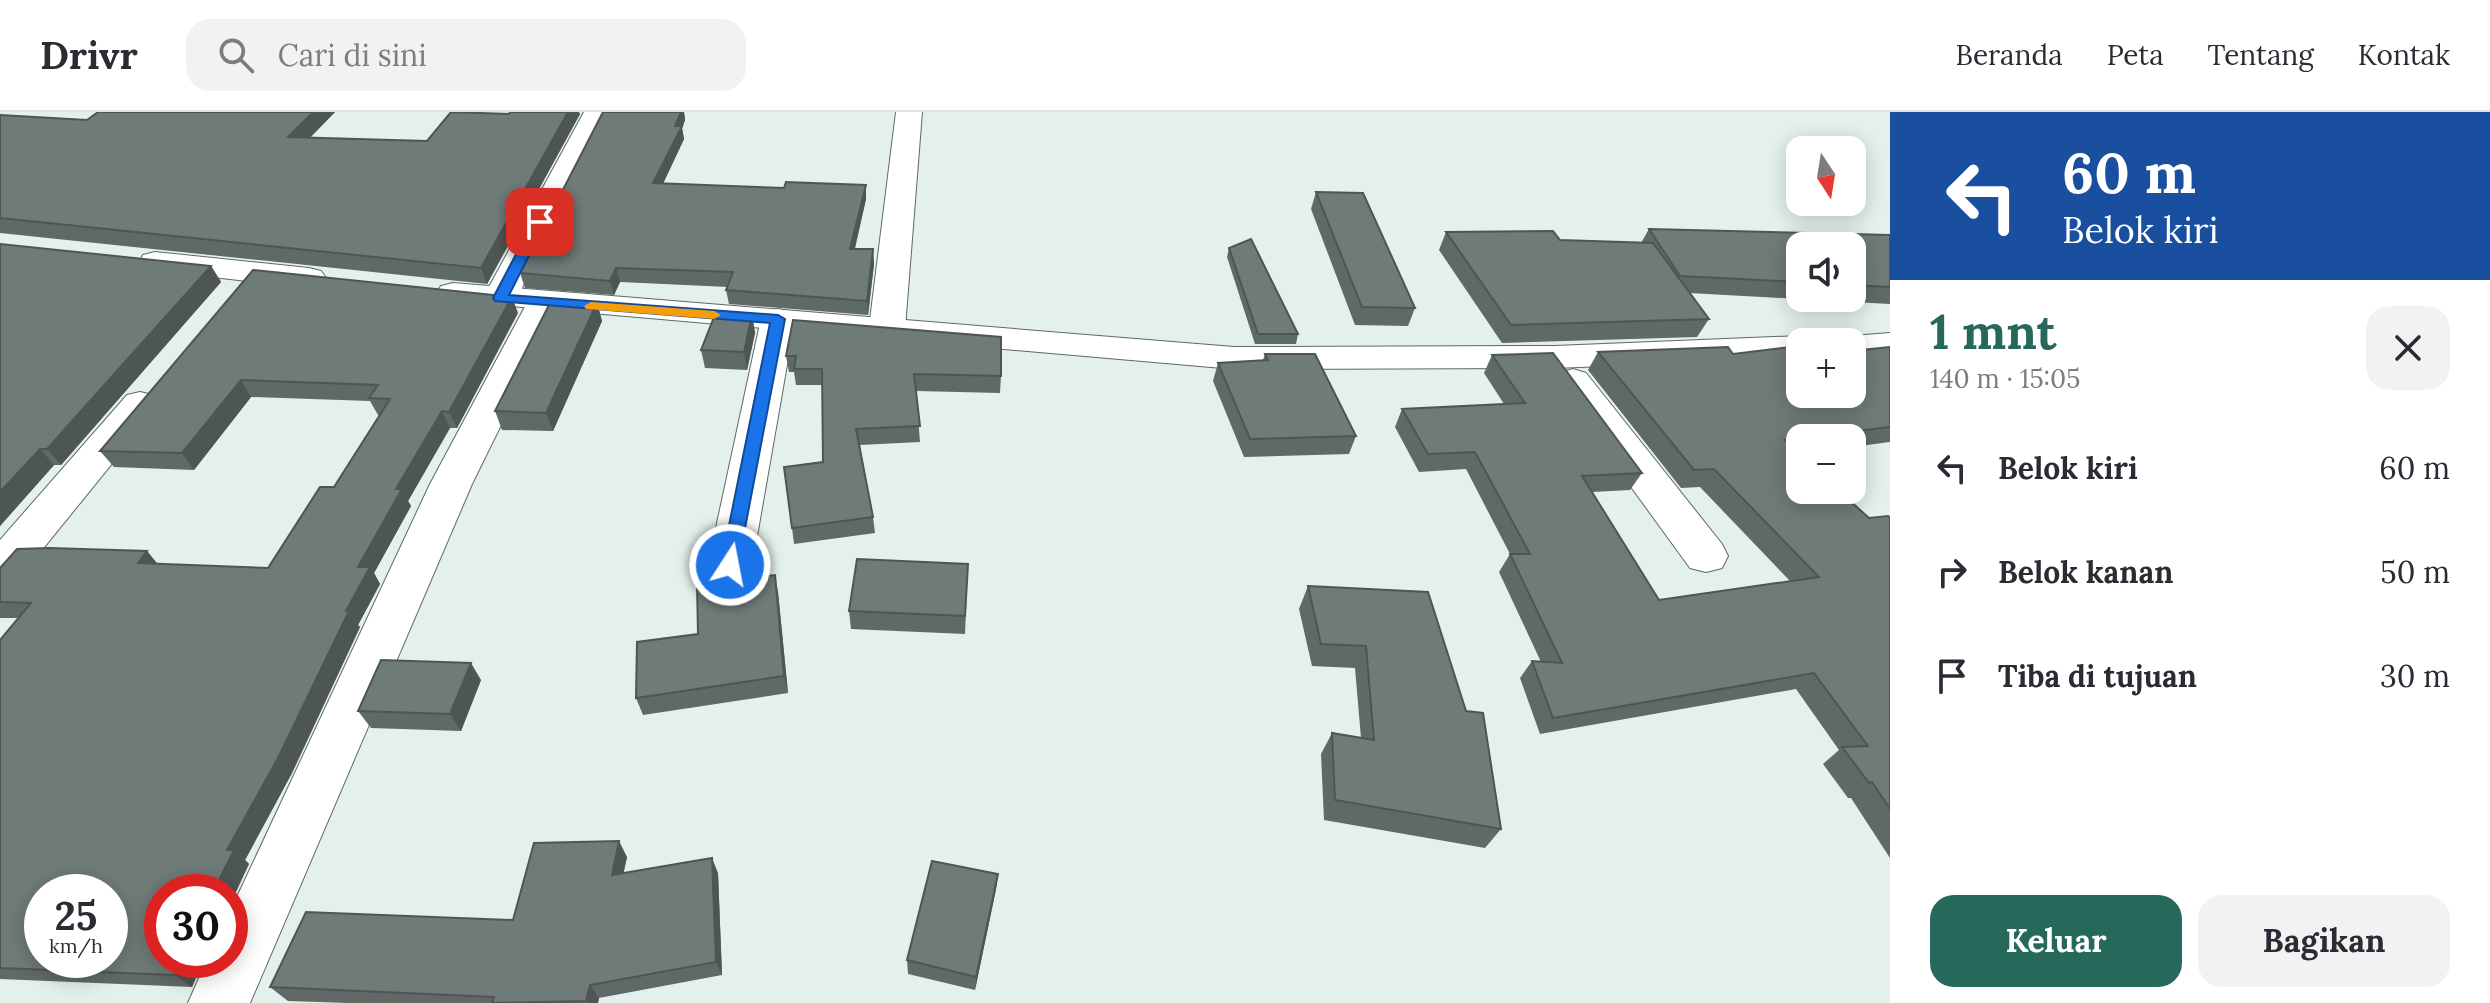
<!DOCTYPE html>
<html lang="id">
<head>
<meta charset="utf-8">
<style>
	:root { --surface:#fff; --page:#f2f2f3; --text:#2b2b33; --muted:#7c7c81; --line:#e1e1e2; --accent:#26695b }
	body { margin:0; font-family:Lora,serif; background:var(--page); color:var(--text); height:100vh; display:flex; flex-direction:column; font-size:30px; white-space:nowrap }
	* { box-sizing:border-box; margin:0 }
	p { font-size:26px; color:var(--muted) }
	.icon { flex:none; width:44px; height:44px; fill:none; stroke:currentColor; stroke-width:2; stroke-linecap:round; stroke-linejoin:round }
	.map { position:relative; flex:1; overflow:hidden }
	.panel { display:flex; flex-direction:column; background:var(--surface); width:600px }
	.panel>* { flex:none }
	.top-card { background:#1a4fa0; color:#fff; overflow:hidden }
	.needle { width:52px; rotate:168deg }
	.buttons { position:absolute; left:1786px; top:24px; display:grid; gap:16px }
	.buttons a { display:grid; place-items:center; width:80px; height:80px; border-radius:16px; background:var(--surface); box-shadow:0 4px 20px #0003; font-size:40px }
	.speed { position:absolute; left:24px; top:762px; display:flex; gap:16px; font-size:40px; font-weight:700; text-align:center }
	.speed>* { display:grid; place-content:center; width:104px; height:104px; border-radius:50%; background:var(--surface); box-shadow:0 4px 20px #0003; line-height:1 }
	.speed small { font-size:20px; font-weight:400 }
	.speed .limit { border:12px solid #d22; background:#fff; color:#111 }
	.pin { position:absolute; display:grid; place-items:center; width:68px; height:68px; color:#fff; margin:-34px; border-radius:16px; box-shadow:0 4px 12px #0006 }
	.me { position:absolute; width:88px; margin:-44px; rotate:11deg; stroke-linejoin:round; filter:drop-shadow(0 0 6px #0008) }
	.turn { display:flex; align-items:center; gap:28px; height:168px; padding:0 40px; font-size:36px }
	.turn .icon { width:104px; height:104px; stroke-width:2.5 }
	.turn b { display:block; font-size:56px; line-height:68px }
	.round { display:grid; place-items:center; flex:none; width:84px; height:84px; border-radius:24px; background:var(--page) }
	.overview { display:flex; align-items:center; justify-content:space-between; height:136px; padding:0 40px }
	h1 { font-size:48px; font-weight:800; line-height:60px; color:var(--accent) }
	.button { display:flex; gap:16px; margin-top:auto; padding:16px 40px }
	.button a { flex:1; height:92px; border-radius:24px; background:var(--accent); color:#fff; font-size:32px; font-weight:800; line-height:92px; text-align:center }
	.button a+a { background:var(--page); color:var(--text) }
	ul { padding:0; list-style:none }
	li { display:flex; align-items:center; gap:24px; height:104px; padding:0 40px }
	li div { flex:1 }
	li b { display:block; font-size:30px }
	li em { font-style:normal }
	header { display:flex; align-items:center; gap:48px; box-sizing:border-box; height:112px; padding:0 40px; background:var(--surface); border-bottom:2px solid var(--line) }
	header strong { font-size:38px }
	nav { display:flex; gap:44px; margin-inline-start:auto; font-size:28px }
	.search { width:560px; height:72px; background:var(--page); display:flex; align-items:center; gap:20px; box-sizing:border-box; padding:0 28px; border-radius:24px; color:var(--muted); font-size:30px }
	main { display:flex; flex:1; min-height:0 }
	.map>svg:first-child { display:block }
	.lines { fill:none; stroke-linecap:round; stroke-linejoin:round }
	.minor-casing { stroke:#5d6965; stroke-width:2 }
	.tertiary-casing { stroke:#5d6965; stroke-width:2 }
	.minor { fill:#fff; fill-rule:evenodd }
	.tertiary { fill:#fff; fill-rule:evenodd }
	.wall { fill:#5f6a67; fill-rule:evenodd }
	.shaded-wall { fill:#4e5654 }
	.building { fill:#6f7b78; stroke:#4e5654; stroke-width:2; fill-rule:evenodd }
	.route { fill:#1a73e8; stroke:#114b97; stroke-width:2 }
	.slow { fill:#f59e0b }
</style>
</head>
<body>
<header>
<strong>Drivr</strong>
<div class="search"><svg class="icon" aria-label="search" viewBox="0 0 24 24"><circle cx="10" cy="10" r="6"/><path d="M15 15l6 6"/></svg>Cari di sini</div>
<nav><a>Beranda</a><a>Peta</a><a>Tentang</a><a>Kontak</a></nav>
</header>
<main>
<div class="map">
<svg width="1890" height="891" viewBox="0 0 1890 891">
	<rect width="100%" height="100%" fill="#e3f0ec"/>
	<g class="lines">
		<defs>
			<g id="minor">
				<polygon points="584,0 610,0 517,186 512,193 500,196 488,193 483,186"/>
				<polygon points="896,0 922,0 905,216 899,223 887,227 875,223 869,216"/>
				<polygon points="544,181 556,184 561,191 472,372 250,891 188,891 207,848 230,848 230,800 430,372 527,191 532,184"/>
				<polygon points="778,197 790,200 795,207 752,453 746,465 730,470 714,465 708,453 761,207 766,200"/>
				<polygon points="1573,257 1586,261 1722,432 1728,444 1722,456 1706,460 1690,456 1554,269 1560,261"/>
				<polygon points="140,280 153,283 159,292 153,301 16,470 0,475 0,428 127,283"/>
			</g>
			<g id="tertiary">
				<polygon points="155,140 309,156 321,159 326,166 321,173 309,176 143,157 139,150 143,143"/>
				<polygon points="453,171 1234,235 1555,234 1800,224 1815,230 1800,230 1800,246 1555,256 1234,257 441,188 436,181 441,174"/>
				<polygon points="1890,221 1890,243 1852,244 1852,230 1836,230 1839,225"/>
			</g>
		</defs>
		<use href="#minor" class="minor-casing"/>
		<use href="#tertiary" class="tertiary-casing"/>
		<use href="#minor" class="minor"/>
		<use href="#tertiary" class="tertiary"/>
	</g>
	<g class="wall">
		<polygon points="335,0 310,26 427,29 509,2 580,2 487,172 0,121 0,3 87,8"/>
		<polygon points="603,0 684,0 685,8 682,16 684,27 663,72 866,87 855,137 873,137 874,152 868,203 729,192 726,178 728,175 620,170 614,183 525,176 520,161"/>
		<polygon points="1316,80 1415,196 1408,214 1355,213 1311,97"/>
		<path d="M1649,117L1890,123V192L1689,181L1709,207L1697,225L1502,231L1439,138L1446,120L1560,128L1641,131ZM1800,134H1852V186H1800Z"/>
		<polygon points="0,132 211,154 221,170 61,353 54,353 0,414"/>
		<polygon points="1229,136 1298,222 1296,232 1255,232 1227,145"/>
		<polygon points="253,158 518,201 457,316 450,316 408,389 411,394 374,461 380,472 358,513 360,515 292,661 245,748 249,752 230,780 192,875 0,867 0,528 18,506 0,506 0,456 147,439 157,452 268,456 334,375 379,303 378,303 370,289 251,285 194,358 114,355 100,339"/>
		<polygon points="597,191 602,209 553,319 502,318 495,299"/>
		<polygon points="752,203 755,221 747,258 705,256 701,238"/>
		<polygon points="1890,235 1890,330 1852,335 1852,326 1800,326 1800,342 1869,406 1890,406 1890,746 1851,686 1848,686 1823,652 1839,638 1796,577 1540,622 1520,566 1532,549 1541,550 1499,460 1510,442 1466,357 1419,360 1395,315 1402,297 1504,292 1484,261 1492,243 1642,361 1630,378 1592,380 1659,488 1790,469 1700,375 1681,376 1588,258 1598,240 1733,242 1800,282"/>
		<polygon points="1265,242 1356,324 1349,342 1244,345 1213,269 1218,251 1263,248"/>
		<polygon points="786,244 1001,264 1000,281 916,279 920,330 860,333 873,405 875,421 794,432 792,416 823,350 822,273 796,273 794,260 789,260"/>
		<polygon points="968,452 965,522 851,517 849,499"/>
		<polygon points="1308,474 1428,480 1501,717 1485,736 1324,708 1321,642 1332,621 1361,626 1355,556 1312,554 1299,497"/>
		<polygon points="778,480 788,581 643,603 636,586 698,522"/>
		<polygon points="481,568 461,619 371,616 358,599"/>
		<polygon points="627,745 623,761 718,761 722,863 599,886 598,891 348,891 288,889 270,875 513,808"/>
		<polygon points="998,762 996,777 975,878 908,862 907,848"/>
	</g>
	<g class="shaded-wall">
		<polygon points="313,0 335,0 295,40 288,25"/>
		<polygon points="568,0 579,0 580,2 487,172 481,156"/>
		<polygon points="681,0 684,0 685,8 682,16 684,27 656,86 653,71"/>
		<polygon points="866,73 866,87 851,151 850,137"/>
		<polygon points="873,137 874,152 868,203 867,189"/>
		<polygon points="211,154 221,170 61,353 47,337"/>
		<polygon points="616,156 620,170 614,183 610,169"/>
		<polygon points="512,185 518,201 457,316 449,300"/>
		<polygon points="597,191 602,209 553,319 546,301"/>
		<polygon points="752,203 755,221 747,258 744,240"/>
		<polygon points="241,268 251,285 194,358 182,341"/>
		<polygon points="442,299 450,316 408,389 411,394 374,461 380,472 358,513 360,515 292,661 245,748 249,752 230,793 230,780 213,780 227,738 346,499 358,455 396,377"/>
		<polygon points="40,337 54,353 0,414 0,380"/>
		<polygon points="147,439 161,456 138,451"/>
		<polygon points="775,463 778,480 788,581 784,564"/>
		<polygon points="471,551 481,568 461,619 450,602"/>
		<polygon points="619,729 627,745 620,778 612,763"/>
		<polygon points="712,746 718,761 722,863 716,850"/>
		<polygon points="998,762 996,777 975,878 976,865"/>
		<polygon points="180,848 204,848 192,875 174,863"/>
		<polygon points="590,873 599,886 598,891 588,891 586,889"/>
	</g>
	<g class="building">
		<polygon points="98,0 313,0 288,25 427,29 451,0 509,2 510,0 568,0 481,156 0,106 0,3 87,8"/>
		<polygon points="603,0 681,0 675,14 682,14 653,71 784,76 786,70 866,73 850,137 873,137 867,189 726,178 733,160 616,156 610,169 520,161"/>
		<polygon points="1316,80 1363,81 1415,196 1362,195"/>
		<polygon points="1649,117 1890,123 1890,175 1852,173 1852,134 1800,134 1800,170 1680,164"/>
		<polygon points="1553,119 1560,128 1653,131 1709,207 1511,213 1446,120"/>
		<polygon points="1251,127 1298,222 1258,222 1229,136"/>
		<polygon points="0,132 211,154 47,337 40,337 0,380"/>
		<path d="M253,158L512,185L449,300L442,299L396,377H402L358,455H370L346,499H349L278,646L227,738H234L213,780H162V848H180L174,863L0,856V528L31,491L0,490V456L17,437L49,436L147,439L138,451L268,456L320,375H334L390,287L369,286L378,273L241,268L182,341L100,339ZM42,780H110V848H42Z"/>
		<polygon points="552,187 597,191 546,301 495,299"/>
		<polygon points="716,200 752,203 744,240 701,238"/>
		<polygon points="793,208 1001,225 1001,264 914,262 920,314 856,317 873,405 792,416 784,355 823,350 822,257 794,257 796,244 786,244"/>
		<polygon points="1799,234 1800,282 1852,282 1852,239 1890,235 1890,315 1785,328 1800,343 1800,378 1838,378 1869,406 1888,404 1890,406 1890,697 1872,670 1869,671 1842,635 1868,634 1814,561 1553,606 1532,549 1562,551 1510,442 1530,442 1475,340 1428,342 1402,297 1525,291 1492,243 1553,241 1642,361 1582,364 1659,488 1819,465 1714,357 1694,358 1598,240 1728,235 1733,242"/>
		<polygon points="1265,242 1315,242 1356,324 1250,327 1218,251 1268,248"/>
		<polygon points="857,447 968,452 965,504 849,499"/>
		<polygon points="775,463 784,564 636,586 637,530 698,522 697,473"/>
		<polygon points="1308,474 1428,480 1466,599 1483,601 1501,717 1335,688 1332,621 1374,628 1366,534 1321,532"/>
		<polygon points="381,548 471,551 450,602 358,599"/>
		<polygon points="619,729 612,763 712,746 716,850 590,873 586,889 492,891 494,885 270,875 306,800 513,808 534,731"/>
		<polygon points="932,749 998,762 976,865 907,848"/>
	</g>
	<polygon class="route" points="540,106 546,110 509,183 778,203 785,207 737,458 730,460 721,453 770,211 495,189 493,186 533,110"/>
	<polygon class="slow" points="591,190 714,199 721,203 714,207 586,197 584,194"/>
</svg>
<div class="buttons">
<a><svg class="needle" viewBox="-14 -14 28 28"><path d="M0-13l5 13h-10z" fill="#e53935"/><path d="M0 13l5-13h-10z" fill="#7c7c81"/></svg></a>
<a><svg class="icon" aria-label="sound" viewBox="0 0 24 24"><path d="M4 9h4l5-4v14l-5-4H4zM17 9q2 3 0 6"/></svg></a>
<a>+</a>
<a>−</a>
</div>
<div class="speed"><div>25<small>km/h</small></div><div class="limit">30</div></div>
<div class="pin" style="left:540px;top:110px;background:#d93025"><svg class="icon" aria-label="arrive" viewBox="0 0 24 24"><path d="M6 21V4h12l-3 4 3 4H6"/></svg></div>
<svg class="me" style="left:730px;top:453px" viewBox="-20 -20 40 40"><circle r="17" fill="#1a73e8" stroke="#fff" stroke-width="3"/><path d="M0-11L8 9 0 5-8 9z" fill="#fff"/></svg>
</div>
<section class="panel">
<div class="top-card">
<div class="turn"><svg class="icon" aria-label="left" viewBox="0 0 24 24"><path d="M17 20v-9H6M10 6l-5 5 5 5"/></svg><div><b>60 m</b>Belok kiri</div></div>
</div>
<div class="overview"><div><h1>1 mnt</h1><p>140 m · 15:05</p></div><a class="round"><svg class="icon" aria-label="close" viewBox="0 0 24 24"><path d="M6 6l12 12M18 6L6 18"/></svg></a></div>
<ul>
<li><svg class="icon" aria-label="left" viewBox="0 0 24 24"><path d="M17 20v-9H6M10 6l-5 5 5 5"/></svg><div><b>Belok kiri</b></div><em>60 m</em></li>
<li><svg class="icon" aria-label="right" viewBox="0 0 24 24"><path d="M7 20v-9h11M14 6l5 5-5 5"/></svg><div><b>Belok kanan</b></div><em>50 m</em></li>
<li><svg class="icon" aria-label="arrive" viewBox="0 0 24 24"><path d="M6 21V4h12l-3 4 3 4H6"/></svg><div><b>Tiba di tujuan</b></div><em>30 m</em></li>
</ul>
<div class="button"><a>Keluar</a><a>Bagikan</a></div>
</section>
</main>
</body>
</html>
